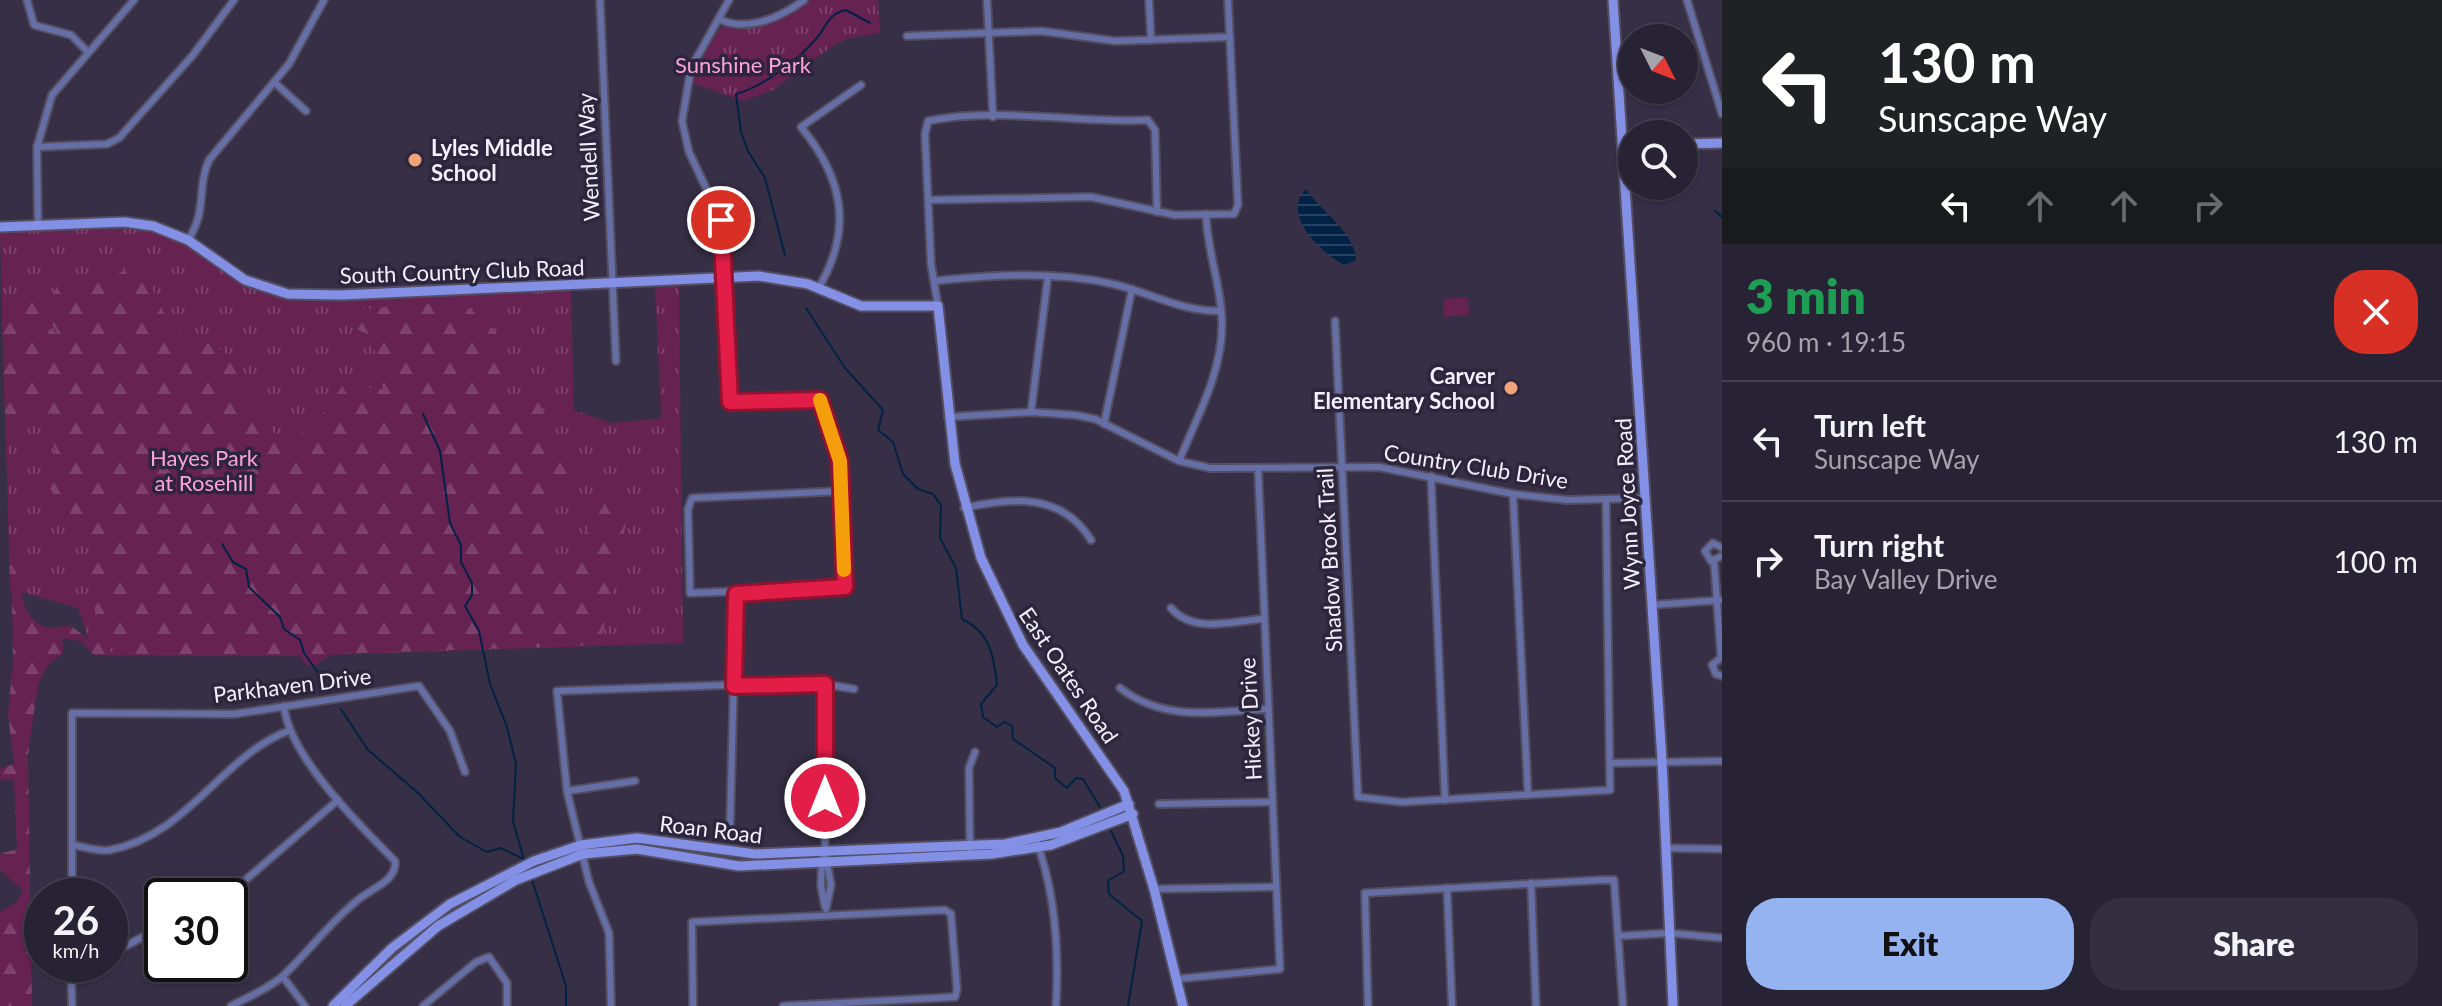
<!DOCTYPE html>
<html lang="en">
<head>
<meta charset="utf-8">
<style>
	:root { --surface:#282334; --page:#342f40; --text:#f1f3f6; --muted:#a5a4ac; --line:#44404f; --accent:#95b2f1 }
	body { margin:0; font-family:Lato,sans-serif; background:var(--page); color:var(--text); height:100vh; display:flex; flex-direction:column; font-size:30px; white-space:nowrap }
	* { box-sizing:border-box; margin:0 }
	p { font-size:26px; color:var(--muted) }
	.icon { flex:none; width:44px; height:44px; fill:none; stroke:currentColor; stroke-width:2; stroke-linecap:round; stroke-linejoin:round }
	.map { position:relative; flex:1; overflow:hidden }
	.details { display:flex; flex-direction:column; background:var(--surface); width:720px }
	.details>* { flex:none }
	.banner { background:#202124; color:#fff; overflow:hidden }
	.needle { width:52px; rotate:132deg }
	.tools { position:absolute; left:1618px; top:24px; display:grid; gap:16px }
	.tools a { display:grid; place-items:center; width:80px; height:80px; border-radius:50%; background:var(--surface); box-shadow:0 2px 6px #0004,0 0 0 2px var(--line); font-size:40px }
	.speed { position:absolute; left:24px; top:878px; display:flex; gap:16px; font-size:40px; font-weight:700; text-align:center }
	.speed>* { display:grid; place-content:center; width:104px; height:104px; border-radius:50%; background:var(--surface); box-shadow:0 2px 6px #0004,0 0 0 2px var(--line); line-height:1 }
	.speed small { font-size:20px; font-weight:400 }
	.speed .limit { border:4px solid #111; border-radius:12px; background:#fff; color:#111 }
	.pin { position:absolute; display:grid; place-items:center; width:68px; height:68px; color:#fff; margin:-34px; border:4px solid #fff; border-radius:50%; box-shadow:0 2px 8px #0007 }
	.me { position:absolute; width:88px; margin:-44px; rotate:0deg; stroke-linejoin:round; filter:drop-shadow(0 0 6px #0008) }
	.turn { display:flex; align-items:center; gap:28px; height:168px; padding:0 24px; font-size:36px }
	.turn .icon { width:104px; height:104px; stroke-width:2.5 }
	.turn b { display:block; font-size:56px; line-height:68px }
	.lanes { display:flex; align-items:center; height:76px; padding:0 24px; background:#0003; justify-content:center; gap:40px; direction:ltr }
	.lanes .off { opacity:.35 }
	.round { display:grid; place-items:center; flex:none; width:84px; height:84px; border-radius:32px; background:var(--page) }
	.summary { display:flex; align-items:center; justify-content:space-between; height:136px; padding:0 24px }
	h1 { font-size:48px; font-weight:800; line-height:60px; color:#1e9e55 }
	.action { display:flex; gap:16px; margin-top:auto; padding:16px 24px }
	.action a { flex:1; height:92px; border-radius:32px; background:var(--accent); color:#111; font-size:32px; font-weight:800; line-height:92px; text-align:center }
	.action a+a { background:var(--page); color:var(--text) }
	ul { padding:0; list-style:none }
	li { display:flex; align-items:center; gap:24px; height:120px; padding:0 24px; border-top:2px solid var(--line) }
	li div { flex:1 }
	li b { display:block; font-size:30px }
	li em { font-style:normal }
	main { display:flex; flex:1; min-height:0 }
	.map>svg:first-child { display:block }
	.grass { fill:url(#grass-tufts) }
	.forest { fill:url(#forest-firs) }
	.pitch { fill:#662251 }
	.water { fill:url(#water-rules) }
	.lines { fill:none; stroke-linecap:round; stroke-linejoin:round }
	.stream { stroke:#022245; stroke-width:2 }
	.street-casing { stroke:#544e63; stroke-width:10 }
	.secondary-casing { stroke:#544e63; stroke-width:13 }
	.street { stroke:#666fa5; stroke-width:6 }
	.secondary { stroke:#8390e5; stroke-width:9 }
	.route-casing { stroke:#92132f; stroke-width:20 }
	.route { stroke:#e11d48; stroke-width:14 }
	.slow { stroke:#f59e0b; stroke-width:14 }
	.poi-dot { fill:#f0a27a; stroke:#2c253c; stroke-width:3 }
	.labels { text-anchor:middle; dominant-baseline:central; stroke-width:7; stroke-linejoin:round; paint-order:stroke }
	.park-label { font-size:22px; fill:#fca3db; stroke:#2c253c }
	.poi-label { font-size:22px; font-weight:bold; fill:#f3f0fd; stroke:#2c253c; text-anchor:start }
	.street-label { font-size:22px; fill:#f3f0fd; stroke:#2c253c }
</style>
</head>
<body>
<main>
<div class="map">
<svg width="1722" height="1006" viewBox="0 0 1722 1006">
	<defs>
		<pattern id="grass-tufts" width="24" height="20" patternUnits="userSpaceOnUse" patternTransform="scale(2)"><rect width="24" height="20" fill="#662251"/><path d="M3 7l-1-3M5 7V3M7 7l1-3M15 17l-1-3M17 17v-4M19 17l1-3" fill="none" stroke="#7c426b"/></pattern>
		<pattern id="forest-firs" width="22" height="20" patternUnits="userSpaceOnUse" patternTransform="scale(2)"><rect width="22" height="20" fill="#662251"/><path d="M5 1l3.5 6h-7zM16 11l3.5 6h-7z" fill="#7c426b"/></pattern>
		<pattern id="water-rules" width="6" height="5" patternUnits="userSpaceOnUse" patternTransform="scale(2)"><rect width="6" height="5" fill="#022245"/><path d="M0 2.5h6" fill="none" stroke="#274261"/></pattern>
	</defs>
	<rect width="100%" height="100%" fill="#362f46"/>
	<g class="grass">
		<path d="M809,0H878L880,33L850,38L834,45L773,90L744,101L691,83L702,56L721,27C754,27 782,23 809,0Z"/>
		<path d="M142,228C199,242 231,289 290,300L571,290L574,410L611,423L661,418L655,285H679L683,643L300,656L94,655L78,608L10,589L0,232Z"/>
	</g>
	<path class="forest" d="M129,266L144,272L167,319L188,342L213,344L228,355L247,397L282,443L313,427L343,385L383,389L372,336L342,323L349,310L461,301L496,331L504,404L542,399L548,452L589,470L555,505L547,554L567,567L614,488L630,505L600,645L331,654L315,666L306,665L300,656L94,655L80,641L62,638L63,653L47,666L38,685L28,754L32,1006H0V912L16,903L23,890L0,870V854L17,849L14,779L0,780V769L14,764L8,714L13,661L11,553L16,548L23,556C17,578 19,619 46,627C53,629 63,626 71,626L87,638L91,646L100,639L110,651L122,655L137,647L97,635L89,536L50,489L58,468L53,442L63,426L61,415C42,409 24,422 5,417L2,316L29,301L46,304L43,317L46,328L57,333L46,314L61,275C90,275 104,288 129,266Z"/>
	<polygon class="pitch" points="1468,297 1469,315 1444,317 1443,299"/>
	<path class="water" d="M1306,189C1320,211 1355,232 1356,260L1344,265C1322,253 1280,215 1306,189Z"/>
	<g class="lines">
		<g class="stream">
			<polyline points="1715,211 1722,217"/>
			<path d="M785,255L765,178L748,151L741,132L736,94C762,87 797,61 815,40C827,27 827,14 846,10L870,23"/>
			<path d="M806,308L845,368L883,410L878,430L893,442L903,474L918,489L933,494L941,505L940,538L956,568L962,619C990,632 994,656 997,685L981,704L983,717L997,727L1005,722L1012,726L1013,739L1055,768V778L1067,788L1076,778L1083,779L1100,807"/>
			<polyline points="423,414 440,451 450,523 461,545 461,562 472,583 472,595 465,606 479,631 490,684 507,727 516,764 513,821 524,860"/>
			<polyline points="222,544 233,562 246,569 249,587 280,617 284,629 300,640 304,653 324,681"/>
			<polyline points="341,709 368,750 417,792 460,837 487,852 501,848 523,859"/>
			<polyline points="1111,831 1123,856 1124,871 1108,881 1109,894 1142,921 1128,1006"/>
			<polyline points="532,880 566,986 566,1006"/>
		</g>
		<defs>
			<g id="street">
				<polyline points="27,0 34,25 71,35 88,52"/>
				<polyline points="600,0 616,361"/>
				<path d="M729,0L691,68L682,121L689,152L721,220L730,402L820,400C847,459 843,523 845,587L690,593L688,509L692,498L842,491"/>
				<polyline points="987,0 993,117"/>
				<polyline points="1149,0 1151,40"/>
				<polyline points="1687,0 1722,114"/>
				<path d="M721,20C749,32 781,17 804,0"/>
				<polyline points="907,36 1041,31 1115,41 1230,37"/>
				<polyline points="274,82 306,111"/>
				<polyline points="37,147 107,144 119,138 193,55 234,0"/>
				<polyline points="929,200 1091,197 1175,215 1234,214 1238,205 1228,0"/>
				<polyline points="38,226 37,147 52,95 134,0"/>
				<path d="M188,240C208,209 196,190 209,160L289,64L324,0"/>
				<path d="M934,281C990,275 1052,271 1108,283C1148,291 1180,312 1221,311"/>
				<path d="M818,289C853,230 844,179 801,127L861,85"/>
				<path d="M938,306L931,264L925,134L928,121C997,106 1079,124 1148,120L1155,130L1157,212"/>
				<polyline points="1335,321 1358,797 1402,802 1610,790 1606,502"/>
				<polyline points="1031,412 1048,276"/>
				<polyline points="948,417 1031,412 1075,415 1095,419 1179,461 1210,468 1379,467 1513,494 1567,500 1645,498"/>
				<polyline points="1104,424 1132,289"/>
				<path d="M1179,461C1197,417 1222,373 1222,325C1222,287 1207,252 1206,214"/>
				<polyline points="1431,476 1445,800"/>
				<polyline points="1513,494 1528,794"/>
				<path d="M964,508C1012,497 1062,493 1091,540"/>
				<polyline points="1722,548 1713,543 1705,551 1711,561 1722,556"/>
				<polyline points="1714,561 1721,657"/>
				<polyline points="1651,605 1722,600"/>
				<path d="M1171,608C1193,634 1232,621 1263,619"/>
				<polyline points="1722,657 1712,665 1716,674 1722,676"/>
				<polyline points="825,684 825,852 831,885 826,909"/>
				<path d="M1120,688C1164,722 1215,712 1267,709"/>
				<polyline points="1612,763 1722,761"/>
				<polyline points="567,791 635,781"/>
				<polyline points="825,798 858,797"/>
				<polyline points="1159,804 1272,802"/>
				<polyline points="730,827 736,594"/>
				<path d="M1037,843C1056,895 1059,952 1056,1006"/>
				<path d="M73,845C84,847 99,852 110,850C188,835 222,756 288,731"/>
				<polyline points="1666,848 1722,849"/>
				<polyline points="970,855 969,768 975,752"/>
				<polyline points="822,859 821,886 825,907"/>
				<polyline points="1531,883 1536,1006"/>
				<polyline points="1447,888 1452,1006"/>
				<polyline points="1154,889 1276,887"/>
				<polyline points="72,896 72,713 235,714 419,686 450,731 465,772"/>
				<polyline points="219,896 242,883 338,800"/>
				<polyline points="1618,936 1670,933 1722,938"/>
				<polyline points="110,954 162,927"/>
				<polyline points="71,964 72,1006"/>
				<polyline points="283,977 305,1006"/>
				<polyline points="1176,979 1280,969 1258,468"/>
				<path d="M231,1006C248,997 270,988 284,975C310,950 331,921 359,899C372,888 397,881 395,861C359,825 289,756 284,706"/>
				<polyline points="423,1006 476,962 489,957 507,983 507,1006"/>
				<polyline points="611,1006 609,933 589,882 567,791 557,691 812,682 854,689"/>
				<polyline points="693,1006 692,922 945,910 951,914 957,989 955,997 783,1006"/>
				<polyline points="1368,1006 1365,893 1600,880 1614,880 1623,1006"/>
			</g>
			<g id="secondary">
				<polyline points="1613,0 1662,760 1673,1006"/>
				<polyline points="1684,144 1722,143"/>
				<polyline points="0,227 124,222 153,226 188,240 245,280 288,294 341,295 759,276 808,284 861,306 938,306 955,464 981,558 1023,645 1124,791 1154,889 1183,1006"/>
				<polyline points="333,1006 392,948 450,904 534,861 581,845 637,838 755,854 1005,844 1061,832 1129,804"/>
				<polyline points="345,1006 438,926 516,880 583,854 637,849 739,866 992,854 1051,845 1133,814"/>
			</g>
		</defs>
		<use href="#street" class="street-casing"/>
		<use href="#secondary" class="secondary-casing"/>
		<use href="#street" class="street"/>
		<use href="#secondary" class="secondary"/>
	</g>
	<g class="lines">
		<defs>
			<polyline id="route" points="721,220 730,402 820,400 840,461 845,587 736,594 734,686 825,684 825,798"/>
		</defs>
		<use href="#route" class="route-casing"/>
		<use href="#route" class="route"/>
		<polyline class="slow" points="820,400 840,461 844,570"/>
	</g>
	<g class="poi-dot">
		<circle cx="415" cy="160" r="8"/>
		<circle cx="1511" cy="388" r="8"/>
	</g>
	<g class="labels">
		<g class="park-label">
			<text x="743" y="64">Sunshine Park</text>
			<text x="204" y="457">Hayes Park<tspan x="204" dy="25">at Rosehill</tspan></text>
		</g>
		<g class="poi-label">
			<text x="431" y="147">Lyles Middle<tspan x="431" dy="25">School</tspan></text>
			<text x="1495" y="375" text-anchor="end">Carver<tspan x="1495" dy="25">Elementary School</tspan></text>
		</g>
		<g class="street-label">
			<text transform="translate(588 157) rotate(-93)">Wendell Way</text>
			<text transform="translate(462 271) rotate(-2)">South Country Club Road</text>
			<text transform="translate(1476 466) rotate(9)">Country Club Drive</text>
			<text transform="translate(1627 504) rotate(-93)">Wynn Joyce Road</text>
			<text transform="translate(1329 560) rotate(-93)">Shadow Brook Trail</text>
			<text transform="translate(1069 675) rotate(56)">East Oates Road</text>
			<text transform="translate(292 685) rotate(-7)">Parkhaven Drive</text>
			<text transform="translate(1250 719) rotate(-93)">Hickey Drive</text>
			<text transform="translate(711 829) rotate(7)">Roan Road</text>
		</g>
	</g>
</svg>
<div class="tools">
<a><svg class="needle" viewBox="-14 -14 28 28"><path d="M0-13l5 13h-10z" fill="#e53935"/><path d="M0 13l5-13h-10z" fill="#a5a4ac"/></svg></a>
<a><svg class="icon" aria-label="search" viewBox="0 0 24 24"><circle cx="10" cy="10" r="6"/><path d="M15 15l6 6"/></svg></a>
</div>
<div class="speed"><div>26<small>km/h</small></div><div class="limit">30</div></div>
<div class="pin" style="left:721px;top:220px;background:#d93025"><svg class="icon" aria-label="arrive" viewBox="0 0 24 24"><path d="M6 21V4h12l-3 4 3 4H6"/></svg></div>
<svg class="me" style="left:825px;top:798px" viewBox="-20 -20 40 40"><circle r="17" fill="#e11d48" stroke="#fff" stroke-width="3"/><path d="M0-11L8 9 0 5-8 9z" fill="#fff"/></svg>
</div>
<section class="details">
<div class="banner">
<div class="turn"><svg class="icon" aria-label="left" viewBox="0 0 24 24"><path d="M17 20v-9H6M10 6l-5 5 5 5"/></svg><div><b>130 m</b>Sunscape Way</div></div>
<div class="lanes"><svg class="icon" aria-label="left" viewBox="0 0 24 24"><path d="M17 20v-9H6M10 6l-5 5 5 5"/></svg><svg class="icon off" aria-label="ahead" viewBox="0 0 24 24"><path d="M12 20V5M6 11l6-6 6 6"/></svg><svg class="icon off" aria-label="ahead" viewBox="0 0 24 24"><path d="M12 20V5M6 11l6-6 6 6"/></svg><svg class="icon off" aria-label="right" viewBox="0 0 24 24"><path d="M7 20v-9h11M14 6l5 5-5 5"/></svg></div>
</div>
<div class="summary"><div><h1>3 min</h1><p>960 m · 19:15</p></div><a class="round" style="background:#d93025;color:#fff"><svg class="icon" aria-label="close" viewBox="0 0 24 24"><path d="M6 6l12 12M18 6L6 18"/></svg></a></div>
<ul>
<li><svg class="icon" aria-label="left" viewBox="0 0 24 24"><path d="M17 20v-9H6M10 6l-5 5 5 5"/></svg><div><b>Turn left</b><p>Sunscape Way</p></div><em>130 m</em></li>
<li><svg class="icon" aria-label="right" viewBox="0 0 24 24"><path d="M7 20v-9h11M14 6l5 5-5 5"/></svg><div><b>Turn right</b><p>Bay Valley Drive</p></div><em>100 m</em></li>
</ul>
<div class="action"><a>Exit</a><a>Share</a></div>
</section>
</main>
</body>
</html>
